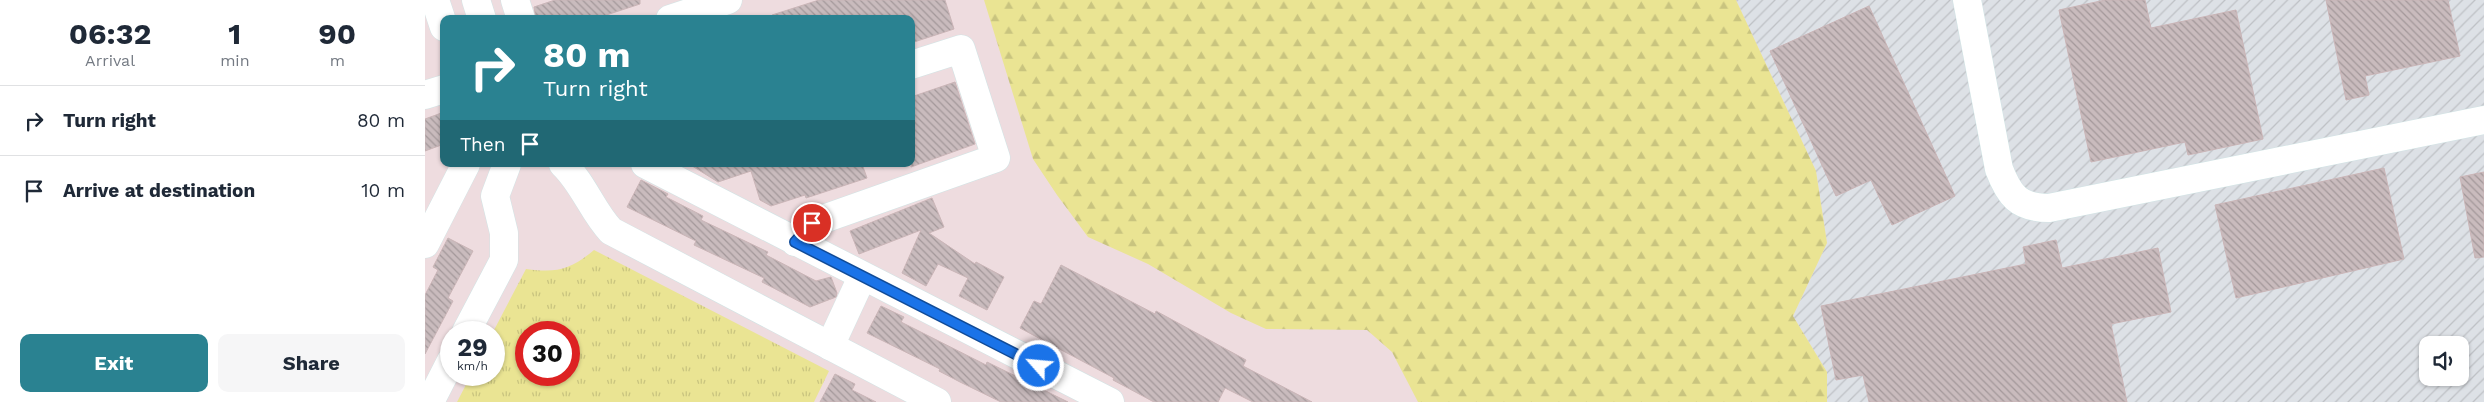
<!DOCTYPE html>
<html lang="en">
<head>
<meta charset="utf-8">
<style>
	:root { --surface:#fff; --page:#f6f6f7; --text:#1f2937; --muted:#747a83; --line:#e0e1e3; --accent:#2a8291 }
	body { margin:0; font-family:"Work Sans",sans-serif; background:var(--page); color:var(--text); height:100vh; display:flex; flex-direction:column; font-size:19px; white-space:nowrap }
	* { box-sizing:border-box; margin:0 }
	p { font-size:16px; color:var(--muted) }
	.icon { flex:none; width:28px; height:28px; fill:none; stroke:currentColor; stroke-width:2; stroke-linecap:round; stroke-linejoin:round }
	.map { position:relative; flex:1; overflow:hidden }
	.side { display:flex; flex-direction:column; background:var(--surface); width:425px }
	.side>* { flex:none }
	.top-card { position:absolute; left:15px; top:15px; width:475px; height:152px; border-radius:10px; box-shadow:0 1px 4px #0004; background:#2a8291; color:#fff; overflow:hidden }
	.buttons { position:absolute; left:1994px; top:336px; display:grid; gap:10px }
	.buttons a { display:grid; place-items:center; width:50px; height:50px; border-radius:10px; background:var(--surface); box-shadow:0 1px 4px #0004; font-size:25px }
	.speed { position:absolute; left:15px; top:321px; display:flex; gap:10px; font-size:25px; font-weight:700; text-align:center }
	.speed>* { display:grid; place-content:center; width:65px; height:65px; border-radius:50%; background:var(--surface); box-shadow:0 1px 4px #0004; line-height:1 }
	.speed small { font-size:12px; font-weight:400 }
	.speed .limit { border:8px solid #d22; background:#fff; color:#111 }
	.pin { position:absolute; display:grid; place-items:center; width:42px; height:42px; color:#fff; margin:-21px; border:2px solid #fff; border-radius:50%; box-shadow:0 1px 5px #0007 }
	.me { position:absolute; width:55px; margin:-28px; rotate:297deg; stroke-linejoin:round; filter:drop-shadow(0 0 4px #0008) }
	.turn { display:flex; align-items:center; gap:18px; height:105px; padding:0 20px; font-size:22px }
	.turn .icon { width:65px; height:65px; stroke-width:2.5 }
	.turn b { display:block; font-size:35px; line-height:42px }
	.then { display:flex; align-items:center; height:48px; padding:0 20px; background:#0003; gap:10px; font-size:19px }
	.eta { display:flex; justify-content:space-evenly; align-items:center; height:85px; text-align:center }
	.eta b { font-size:30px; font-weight:700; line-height:35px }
	.primary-button { display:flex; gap:10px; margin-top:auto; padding:10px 20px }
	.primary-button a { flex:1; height:58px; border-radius:10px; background:var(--accent); color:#fff; font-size:20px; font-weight:700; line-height:58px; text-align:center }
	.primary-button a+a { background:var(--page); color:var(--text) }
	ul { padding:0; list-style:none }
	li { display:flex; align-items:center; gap:15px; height:70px; padding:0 20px; border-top:1px solid var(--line) }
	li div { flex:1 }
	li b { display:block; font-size:19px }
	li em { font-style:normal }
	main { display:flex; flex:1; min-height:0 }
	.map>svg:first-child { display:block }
	.industrial { fill:url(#industrial-furrows); fill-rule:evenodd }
	.grass { fill:url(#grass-tufts); fill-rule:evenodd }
	.forest { fill:url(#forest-firs) }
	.building { fill:url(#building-back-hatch); stroke:#cab5b7 }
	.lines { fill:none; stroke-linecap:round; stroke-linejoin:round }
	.minor-casing { stroke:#d1e4e5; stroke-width:29 }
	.minor { stroke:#fff; stroke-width:28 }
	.route-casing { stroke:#114b97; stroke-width:12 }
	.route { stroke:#1a73e8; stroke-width:9 }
</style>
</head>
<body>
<main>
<section class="side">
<div class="eta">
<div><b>06:32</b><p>Arrival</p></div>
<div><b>1</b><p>min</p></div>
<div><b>90</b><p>m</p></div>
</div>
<ul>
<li><svg class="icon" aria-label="right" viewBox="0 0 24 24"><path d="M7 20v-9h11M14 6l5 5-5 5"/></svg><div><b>Turn right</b></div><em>80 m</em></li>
<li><svg class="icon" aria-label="arrive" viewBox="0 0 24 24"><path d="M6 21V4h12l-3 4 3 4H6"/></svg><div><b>Arrive at destination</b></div><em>10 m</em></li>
</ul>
<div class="primary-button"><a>Exit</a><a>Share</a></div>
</section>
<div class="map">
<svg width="2059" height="402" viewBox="0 0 2059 402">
	<defs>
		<pattern id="industrial-furrows" width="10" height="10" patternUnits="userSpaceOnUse" patternTransform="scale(1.25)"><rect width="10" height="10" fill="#dde1e6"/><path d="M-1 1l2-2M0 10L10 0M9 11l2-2" fill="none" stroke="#bec1c5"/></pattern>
		<pattern id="grass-tufts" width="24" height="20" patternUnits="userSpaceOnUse" patternTransform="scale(1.25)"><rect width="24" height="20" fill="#eae493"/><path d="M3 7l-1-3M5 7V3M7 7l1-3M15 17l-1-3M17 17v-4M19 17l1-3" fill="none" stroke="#c9c47f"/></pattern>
		<pattern id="forest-firs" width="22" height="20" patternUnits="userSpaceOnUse" patternTransform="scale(1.25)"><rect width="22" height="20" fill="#eae493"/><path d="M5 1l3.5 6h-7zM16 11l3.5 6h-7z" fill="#c9c47f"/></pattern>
		<pattern id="building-back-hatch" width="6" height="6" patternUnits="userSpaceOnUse" patternTransform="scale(1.25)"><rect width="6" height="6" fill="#c9bbbd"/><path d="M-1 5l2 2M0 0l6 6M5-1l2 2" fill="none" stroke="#a3989a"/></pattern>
	</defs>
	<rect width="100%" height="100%" fill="#eedcdf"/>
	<path class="industrial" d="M1311,0H2059V402H1402V372L1368,316L1402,243L1391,171ZM2002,345H2035V378H2002Z"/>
	<path class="grass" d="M169,250L404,371L389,402H32L46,375H69L68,332L101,269C132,273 145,270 169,250ZM101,332H144V375H101Z"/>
	<polygon class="forest" points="559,0 1311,0 1391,171 1402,243 1368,316 1402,372 1402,402 993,402 967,352 942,330 841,329 806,313 723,264 663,237 632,195 608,159"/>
	<g class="building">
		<polygon points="130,0 215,0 215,4 169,19 111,19 109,7"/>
		<polygon points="394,0 520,0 529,29 486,43 486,19 348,19 347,15"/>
		<polygon points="1680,0 1720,0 1726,28 1811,10 1838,139 1763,155 1760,142 1666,162 1634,10"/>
		<polygon points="1901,0 2023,0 2035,56 1940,76 1944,95 1921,100"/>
		<polygon points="1444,6 1530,196 1467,225 1446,180 1411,196 1345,51"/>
		<polygon points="530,82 550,144 486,167 486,97"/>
		<polygon points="19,112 19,144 0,151 0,119"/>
		<polygon points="264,164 437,164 442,178 381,198 380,195 346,206 335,200 326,171 293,182"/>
		<polygon points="1959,168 1979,259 1811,298 1790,205"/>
		<polygon points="2059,172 2059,257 2050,258 2035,177"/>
		<polygon points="216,180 243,194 241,197 278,216 276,220 343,252 341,255 391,281 406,277 412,293 411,297 385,307 337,282 339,278 269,245 271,241 202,207"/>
		<polygon points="507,198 519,227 504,233 550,264 551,262 579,277 562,310 534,296 543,278 513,264 501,286 477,273 496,230 434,254 425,231"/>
		<polygon points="23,238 48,251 23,298 28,301 0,354 0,295 13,270 8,267"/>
		<polygon points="1631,240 1637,268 1733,248 1746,312 1686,324 1702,402 1444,402 1438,375 1411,380 1396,306 1601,264 1598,247"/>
		<polygon points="636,265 730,314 731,311 821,360 818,366 887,402 828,402 800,388 793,402 729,402 688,380 689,378 595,328 609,301 616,304"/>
		<polygon points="456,306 479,317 476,322 561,365 562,362 643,402 576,402 535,382 514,371 515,369 442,333"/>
		<polygon points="410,374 430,384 427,390 451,402 395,402"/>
	</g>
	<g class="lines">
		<defs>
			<g id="minor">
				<polyline points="10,0 19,27"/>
				<polyline points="51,0 57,19"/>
				<polyline points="90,0 96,19"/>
				<path d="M1542,0L1574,169C1584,195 1593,208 1624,208L2059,120"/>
				<polyline points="245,19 303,0"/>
				<polyline points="0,95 19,89"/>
				<path d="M138,164C159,184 167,211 186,231L512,402"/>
				<polyline points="220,164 685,402"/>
				<polyline points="370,242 387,223 571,158 536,49 486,65"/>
				<polyline points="0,244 41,164"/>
				<polyline points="41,332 79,260 79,233 70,196 82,164"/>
				<polyline points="405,346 437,277"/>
				<polyline points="5,402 26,361"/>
			</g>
		</defs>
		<use href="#minor" class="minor-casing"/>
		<use href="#minor" class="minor"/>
	</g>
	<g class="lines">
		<defs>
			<polyline id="route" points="387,223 370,242 614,366"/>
		</defs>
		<use href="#route" class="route-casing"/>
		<use href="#route" class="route"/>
	</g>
</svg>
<div class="buttons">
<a><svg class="icon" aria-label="sound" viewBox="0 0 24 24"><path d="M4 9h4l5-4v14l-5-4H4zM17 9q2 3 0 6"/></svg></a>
</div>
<div class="speed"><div>29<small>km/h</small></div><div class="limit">30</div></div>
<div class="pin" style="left:387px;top:223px;background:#d93025"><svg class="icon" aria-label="arrive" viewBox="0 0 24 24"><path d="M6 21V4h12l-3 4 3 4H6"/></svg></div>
<svg class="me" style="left:614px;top:366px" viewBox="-20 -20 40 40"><circle r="17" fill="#1a73e8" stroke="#fff" stroke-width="3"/><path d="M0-11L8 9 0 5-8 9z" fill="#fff"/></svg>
<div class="top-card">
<div class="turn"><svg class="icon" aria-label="right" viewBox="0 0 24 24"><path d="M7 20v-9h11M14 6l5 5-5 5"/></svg><div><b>80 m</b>Turn right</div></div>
<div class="then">Then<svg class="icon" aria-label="arrive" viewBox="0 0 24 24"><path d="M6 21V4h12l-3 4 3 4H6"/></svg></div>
</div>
</div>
</main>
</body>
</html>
